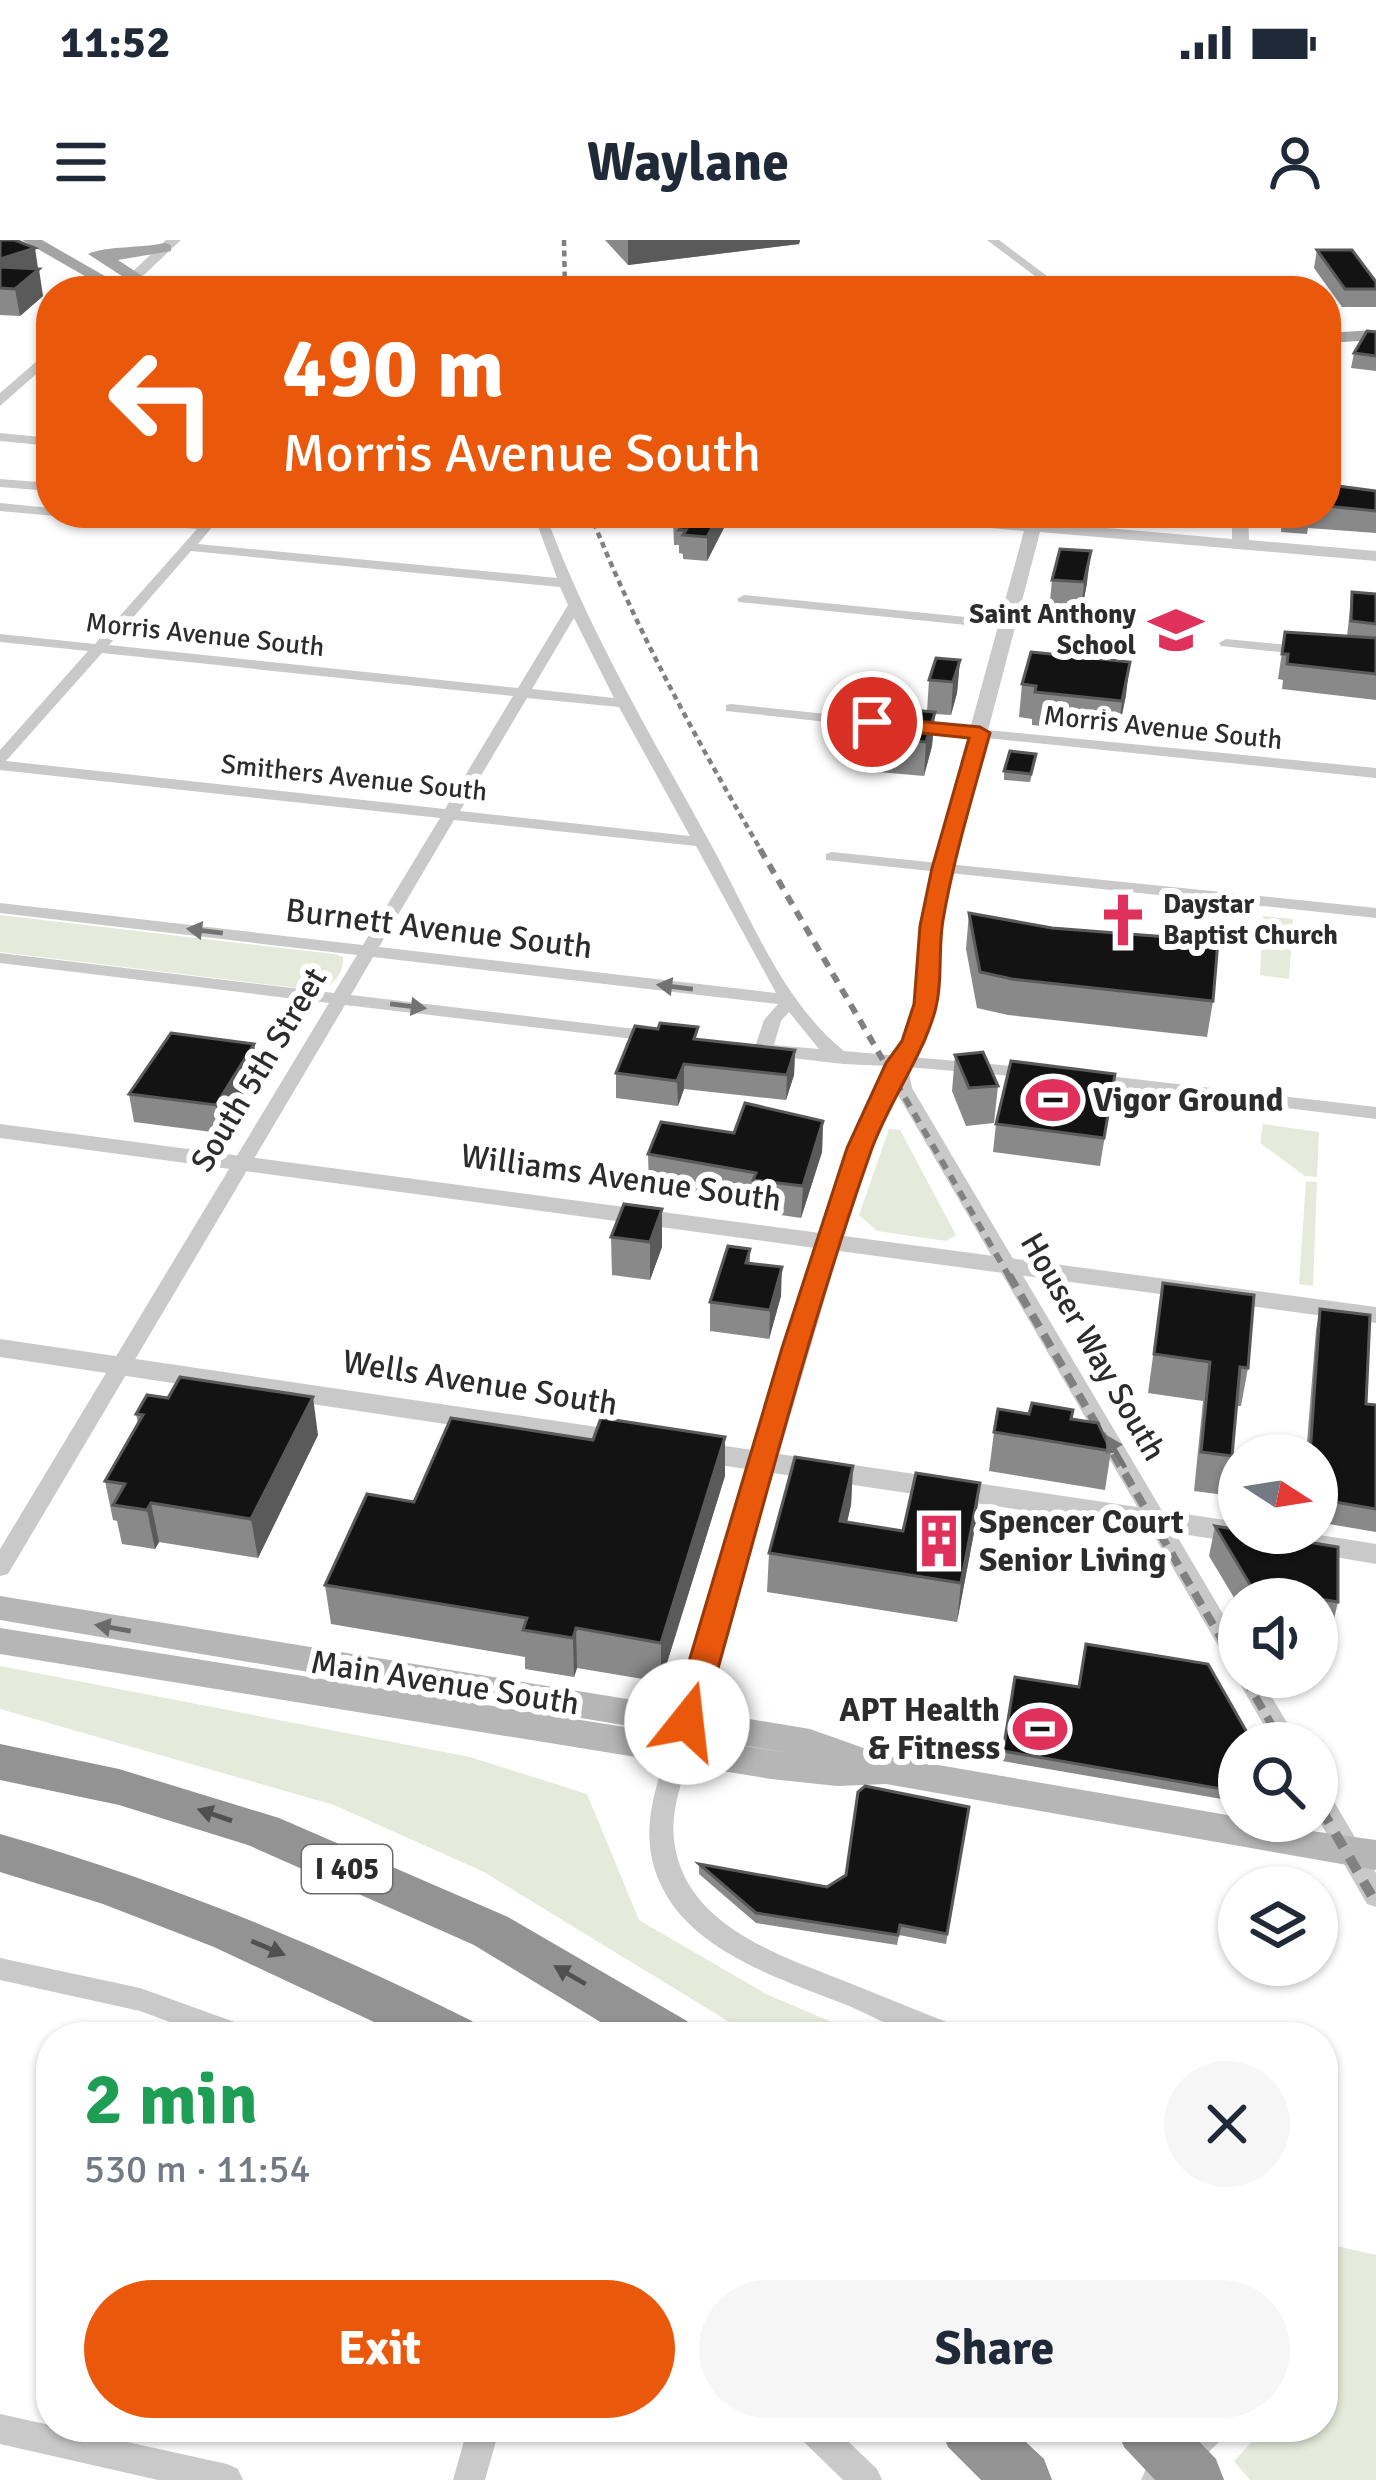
<!DOCTYPE html>
<html lang="en">
<head>
<meta charset="utf-8">
<style>
	:root { --surface:#fff; --page:#f6f6f7; --text:#1f2937; --muted:#747a83; --accent:#ea580c }
	body { margin:0; font-family:Signika,sans-serif; background:var(--page); color:var(--text); height:100vh; display:flex; flex-direction:column; font-size:45px; white-space:nowrap }
	* { box-sizing:border-box; margin:0 }
	p { font-size:39px; color:var(--muted) }
	.icon { flex:none; width:66px; height:66px; fill:none; stroke:currentColor; stroke-width:2; stroke-linecap:round; stroke-linejoin:round }
	.map { position:relative; flex:1; overflow:hidden }
	.details { position:absolute; left:36px; top:1782px; width:1302px; height:420px; display:flex; flex-direction:column; background:var(--surface); border-radius:48px; box-shadow:0 3px 9px #0004 }
	.details>* { flex:none }
	.banner { position:absolute; left:36px; top:36px; width:1305px; height:252px; border-radius:48px; box-shadow:0 3px 9px #0004; background:#ea580c; color:#fff; overflow:hidden }
	.needle { width:78px; rotate:102deg }
	.controls { position:absolute; left:1218px; top:1194px; display:grid; gap:24px }
	.controls a { display:grid; place-items:center; width:120px; height:120px; border-radius:50%; background:var(--surface); box-shadow:0 3px 9px #0004; font-size:60px }
	.pin { position:absolute; display:grid; place-items:center; width:102px; height:102px; color:#fff; margin:-51px; border:6px solid #fff; border-radius:50%; box-shadow:0 3px 12px #0007 }
	.me { position:absolute; width:132px; margin:-66px; rotate:16deg; stroke-linejoin:round; filter:drop-shadow(0 0 9px #0008) }
	.turn { display:flex; align-items:center; gap:42px; height:252px; padding:0 48px; font-size:54px }
	.turn .icon { width:156px; height:156px; stroke-width:2.5 }
	.turn b { display:block; font-size:84px; line-height:102px }
	.round { display:grid; place-items:center; flex:none; width:126px; height:126px; border-radius:63px; background:var(--page) }
	.head { display:flex; align-items:center; justify-content:space-between; height:204px; padding:0 48px }
	h1 { font-size:72px; font-weight:700; line-height:90px; color:#1e9e55 }
	.action { display:flex; gap:24px; margin-top:auto; padding:24px 48px }
	.action a { flex:1; height:138px; border-radius:72px; background:var(--accent); color:#fff; font-size:48px; font-weight:700; line-height:138px; text-align:center }
	.action a+a { background:var(--page); color:var(--text) }
	.status { display:flex; justify-content:space-between; align-items:center; height:84px; padding:0 60px; background:var(--surface); direction:ltr }
	.status svg { height:33px; fill:currentColor }
	header { display:flex; justify-content:space-between; align-items:center; height:156px; padding:0 48px; background:var(--surface); font-size:54px; font-weight:700 }
	.map>svg:first-child { display:block }
	.green { fill:#e5eada }
	.lines { fill:none; stroke-linecap:round; stroke-linejoin:round }
	.minor { fill:#c9c9c9; fill-rule:evenodd }
	.tertiary { fill:#c9c9c9; fill-rule:evenodd }
	.secondary { fill:#b6b6b6; fill-rule:evenodd }
	.primary { fill:#a4a4a4; fill-rule:evenodd }
	.motorway { fill:#939393; fill-rule:evenodd }
	.rail-far3 { stroke:#818181; stroke-width:4.5; stroke-dasharray:6 4.5; stroke-linecap:butt }
	.rail-far2 { stroke:#818181; stroke-width:6; stroke-dasharray:10 8; stroke-linecap:butt }
	.rail-far1 { stroke:#818181; stroke-width:8; stroke-dasharray:14 9; stroke-linecap:butt }
	.rail { stroke:#818181; stroke-width:10; stroke-dasharray:16 12; stroke-linecap:butt }
	.wall { fill:#898989 }
	.shaded-wall { fill:#5a5a5a }
	.building { fill:#131313; stroke:#5a5a5a; stroke-width:3 }
	.oneway { fill:#737373 }
	.oneway2 { fill:#6a6a6a }
	.oneway3 { fill:#505050 }
	.route { fill:#ea580c; stroke:#983908; stroke-width:3 }
	.labels { text-anchor:middle; dominant-baseline:central; stroke-width:12; stroke-linejoin:round; paint-order:stroke }
	.far-poi-label { font-size:27px; font-weight:bold; fill:#2c2c2c; stroke:#fff; text-anchor:end }
	.far-street-label { font-size:27px; fill:#2c2c2c; stroke:#fff }
	.shield { fill:#fff; stroke:#6b6b6b; stroke-width:3 }
	.shield-label { font-size:30px; font-weight:bold; fill:#2c2c2c }
	.street-label { font-size:33px; fill:#2c2c2c; stroke:#fff }
	.poi-label { font-size:33px; font-weight:bold; fill:#2c2c2c; stroke:#fff; text-anchor:start }
</style>
</head>
<body>
<div class="status"><b>11:52</b><svg viewBox="0 0 49 12"><path d="M0 12V9h3v3zM5 12V6h3v6zM10 12V3h3v9zM15 12V0h3v12zM26 1h20v11H26zM47 4h2v5h-2z"/></svg></div>
<header><svg class="icon" aria-label="menu" viewBox="0 0 24 24"><path d="M4 6h16M4 12h16M4 18h16"/></svg>Waylane<svg class="icon" aria-label="person" viewBox="0 0 24 24"><circle cx="12" cy="8" r="4"/><path d="M4 21q1-7 8-7t8 7"/></svg></header>
<div class="map">
<svg width="1376" height="2240" viewBox="0 0 1376 2240">
	<rect width="100%" height="100%" fill="#fff"/>
	<g class="green">
		<path d="M0,675L334,714L343,717C344,735 331,749 314,750L0,712Z"/>
		<polygon points="1263,676 1293,679 1289,739 1260,735"/>
		<polygon points="1263,884 1319,892 1317,937 1305,936 1260,903"/>
		<polygon points="889,889 900,890 956,995 946,1001 877,991 859,975"/>
		<polygon points="1306,941 1317,942 1313,1046 1299,1044"/>
		<polygon points="0,1426 470,1517 587,1554 639,1680 766,1754 867,1797 754,1797 484,1632 334,1565 0,1469"/>
		<polygon points="1323,2003 1376,2015 1376,2240 1250,2240 1234,2221 1266,2187 1323,2187"/>
	</g>
	<g class="lines">
		<g class="minor">
			<polygon points="987,0 999,0 1067,51 1055,51"/>
			<polygon points="0,193 51,198 51,206 0,201"/>
			<polygon points="0,239 51,243 51,251 0,247"/>
			<path d="M0,263L51,268V273H104L203,282L211,273H224L198,304L557,338L533,273H545C589,393 654,500 715,612C752,680 783,762 844,811L1036,828L1045,833L1036,838L908,827L912,848L1239,1401V1431L1231,1428L894,848L889,826L843,824L757,814L754,810L764,780L778,764L373,717L351,755L660,792L669,797L660,802L345,765L8,1334L0,1336V1309L329,763L0,723V713L334,753L357,715L0,673V663L363,705L440,578L0,530V510L88,411L0,402V394L95,404L197,289L0,271ZM191,311L560,347L568,365L518,448L109,405ZM574,378L614,458L532,449ZM102,413L513,456L445,569L6,521ZM527,458L619,467L690,596L460,571ZM454,580L696,606L776,753L379,707ZM789,772L819,809L774,805L781,781Z"/>
			<polygon points="744,355 1006,381 1013,385 1006,389 739,362 737,359"/>
			<polygon points="1226,399 1310,407 1317,411 1310,415 1221,406 1219,403"/>
			<polygon points="731,464 874,479 881,483 874,487 726,471 726,465"/>
			<polygon points="905,482 1376,528 1376,538 900,489 898,486"/>
			<polygon points="832,612 1376,668 1376,678 826,620 826,614"/>
			<polygon points="1091,834 1376,867 1376,879 1085,843 1082,839 1085,835"/>
			<polygon points="1239,1432 1239,1437 1260,1437 1299,1503 1274,1503 1236,1437"/>
			<path d="M682,1491L691,1493L694,1500C686,1532 670,1566 674,1600C684,1687 782,1716 852,1744C889,1759 926,1774 964,1789L968,1797C953,1797 935,1800 921,1796C895,1790 869,1774 844,1764C774,1736 678,1708 654,1627C641,1582 658,1543 670,1500L673,1493Z"/>
			<polygon points="1317,1545 1326,1548 1376,1633 1376,1667 1367,1664 1317,1577"/>
			<polygon points="0,1718 140,1748 254,1789 258,1797 211,1797 140,1771 0,1740"/>
			<polygon points="0,2174 227,2224 238,2229 243,2240 158,2240 0,2204"/>
			<polygon points="468,2187 500,2187 485,2240 453,2240"/>
			<polygon points="795,2187 833,2187 877,2229 882,2240 843,2240 800,2198"/>
			<polygon points="1190,2187 1228,2187 1223,2198 1180,2240 1141,2240 1146,2229"/>
		</g>
		<g class="tertiary">
			<polygon points="166,0 181,0 127,51 112,51"/>
			<polygon points="51,109 51,121 0,166 0,153"/>
			<polygon points="869,273 935,273 1232,299 1232,273 1248,273 1249,300 1376,311 1376,321 1040,292 952,628 942,686 936,764 926,803 909,824 872,908 844,996 1376,1067 1376,1083 839,1011 779,1214 1239,1282 1239,1293 1263,1294 1258,1301 1248,1304 773,1233 703,1482 698,1491 687,1494 676,1491 671,1482 746,1229 693,1221 679,1211 693,1201 752,1210 815,1008 0,898 0,884 820,993 848,908 886,823 903,802 914,764 920,686 932,628 1024,291 877,278"/>
			<polygon points="0,1099 631,1192 645,1202 631,1212 0,1117"/>
			<polygon points="1307,1293 1376,1304 1376,1324 1294,1310 1289,1303 1294,1296"/>
		</g>
		<polygon class="secondary" points="0,1356 810,1489 886,1516 1239,1577 1239,1581 1376,1600 1376,1630 886,1544 837,1546 771,1539 0,1414 0,1388 789,1513 0,1380"/>
		<g class="primary">
			<polygon points="22,0 42,0 131,51 111,51"/>
			<path d="M165,3L171,5V11L118,20L165,51H145L88,14C104,6 143,8 165,3Z"/>
			<polygon points="1376,90 1376,100 1326,103 1326,93"/>
		</g>
		<g class="motorway">
			<polygon points="0,1504 119,1529 279,1578 508,1677 687,1781 695,1797 625,1797 474,1705 248,1605 119,1565 0,1540"/>
			<path d="M0,1594C164,1641 320,1705 472,1781L480,1797H406L214,1707L103,1664L0,1632Z"/>
			<polygon points="940,2187 1010,2187 1044,2219 1052,2240 981,2240 948,2207"/>
			<polygon points="1116,2187 1185,2187 1216,2219 1224,2240 1155,2240 1124,2207"/>
		</g>
		<g class="rail-far3">
			<polyline points="564,0 565,51"/>
			<path d="M590,273C637,392 697,501 762,612"/>
		</g>
		<polyline class="rail-far2" points="760,609 1010,1038"/>
		<g class="rail-far1">
			<polyline points="1009,1035 1239,1429"/>
			<polyline points="1244,1437 1282,1503"/>
			<polyline points="1317,1562 1323,1572"/>
		</g>
		<polyline class="rail" points="1321,1569 1376,1663"/>
	</g>
	<g class="wall">
		<polygon points="0,0 38,28 36,29 43,56 20,76 0,75"/>
		<polygon points="605,0 800,0 799,4 628,25"/>
		<polygon points="1317,10 1376,42 1376,67 1342,67 1314,28"/>
		<polygon points="1376,92 1376,131 1351,128 1354,113"/>
		<polygon points="1326,231 1330,245 1376,251 1376,293 1308,288 1307,294 1281,292 1282,273 1326,273"/>
		<polygon points="678,273 729,273 729,278 707,321 683,319 683,314 679,313 679,305 674,305 673,281"/>
		<polygon points="1105,273 1140,273 1139,276"/>
		<polygon points="1052,340 1087,343 1081,374 1049,371"/>
		<polygon points="1352,352 1376,354 1376,460 1282,449 1283,440 1278,439 1285,392 1347,396"/>
		<polygon points="960,420 957,453 951,475 935,474 932,506 924,536 856,530 856,523 845,522 847,489 927,471 929,440"/>
		<polygon points="1022,444 1126,455 1118,494 1032,485 1032,479 1019,477"/>
		<polygon points="1035,522 1030,542 1004,540 1004,531"/>
		<polygon points="969,673 1052,688 1213,761 1207,797 1008,775 977,768 966,709"/>
		<polygon points="698,799 795,810 794,835 786,860 684,849 678,866 616,858 616,833"/>
		<polygon points="254,804 258,832 220,893 134,882 129,854"/>
		<polygon points="955,815 998,846 994,883 966,886 952,851"/>
		<polygon points="1115,834 1100,926 993,912 996,884"/>
		<polygon points="823,881 822,912 801,978 753,971 753,964 649,946 648,914 734,893"/>
		<polygon points="662,969 662,1007 650,1040 612,1035 611,997"/>
		<polygon points="750,1009 750,1024 781,1056 769,1099 710,1091 710,1062"/>
		<polygon points="1163,1043 1248,1128 1241,1166 1237,1166 1232,1216 1225,1255 1194,1251 1203,1161 1148,1153"/>
		<polygon points="1320,1069 1366,1164 1376,1165 1376,1292 1317,1282 1317,1215 1306,1215 1316,1090"/>
		<polygon points="136,1174 318,1195 258,1318 159,1302 155,1309 122,1304 117,1281 113,1280 105,1241 138,1183"/>
		<polygon points="1072,1179 1111,1211 1105,1250 989,1231 994,1192"/>
		<polygon points="853,1226 851,1265 847,1282 903,1291 976,1282 957,1382 767,1352 769,1313"/>
		<polygon points="725,1236 661,1442 577,1428 574,1437 525,1429 525,1417 331,1384 325,1345 414,1262"/>
		<polygon points="1215,1286 1338,1362 1331,1392 1317,1389 1317,1359 1239,1359 1239,1366 1209,1316"/>
		<polygon points="1015,1437 1239,1503 1239,1562 1002,1521"/>
		<polygon points="969,1567 946,1704 899,1695 897,1705 756,1683 699,1634 699,1624 827,1647"/>
	</g>
	<g class="shaded-wall">
		<polygon points="628,0 800,0 799,4 628,25"/>
		<polygon points="35,8 38,28 0,40 0,19"/>
		<polygon points="39,29 43,56 20,76 15,49"/>
		<polygon points="720,273 729,273 729,278 707,321 707,297"/>
		<polygon points="1091,311 1087,343 1081,374 1084,342"/>
		<polygon points="960,420 957,453 951,475 953,442"/>
		<polygon points="1130,422 1126,455 1118,494 1122,461"/>
		<polygon points="935,472 932,506 924,536 926,502"/>
		<polygon points="254,804 258,832 220,893 216,865"/>
		<polygon points="795,810 794,835 786,860 787,835"/>
		<polygon points="684,824 684,849 678,866 677,841"/>
		<polygon points="823,881 822,912 801,978 803,946"/>
		<polygon points="662,969 662,1007 650,1040 650,1002"/>
		<polygon points="782,1027 781,1056 769,1099 770,1070"/>
		<polygon points="313,1157 318,1195 258,1318 251,1279"/>
		<polygon points="725,1197 725,1236 661,1442 661,1403"/>
		<polygon points="853,1226 851,1265 838,1320 840,1281"/>
		<polygon points="980,1243 976,1282 957,1382 961,1343"/>
		<polygon points="151,1263 159,1302 155,1309 147,1270"/>
		<polygon points="576,1388 577,1428 574,1437 573,1398"/>
	</g>
	<g class="building">
		<polygon points="0,0 15,0 35,8 0,19"/>
		<polygon points="1317,10 1352,10 1376,42 1376,49 1345,49"/>
		<polygon points="0,27 39,29 15,49 0,48"/>
		<polygon points="1367,91 1376,92 1376,116 1354,113"/>
		<polygon points="1326,231 1330,231 1330,245 1376,251 1376,271 1326,266"/>
		<polygon points="678,273 720,273 707,297 683,295 686,290 679,290 683,282 673,281"/>
		<polygon points="1060,309 1091,311 1084,342 1052,340"/>
		<polygon points="1352,352 1376,354 1376,384 1351,381"/>
		<polygon points="1285,392 1376,398 1376,434 1287,424 1288,414 1282,414"/>
		<polygon points="1031,412 1130,422 1122,461 1035,452 1036,446 1022,444"/>
		<polygon points="936,418 960,420 953,442 929,440"/>
		<polygon points="854,465 935,472 926,502 858,496 860,490 847,489"/>
		<polygon points="1010,511 1036,514 1031,534 1004,531"/>
		<polygon points="969,673 1052,688 1218,701 1213,761 1012,739 980,732"/>
		<polygon points="660,783 698,787 694,799 795,810 787,835 684,824 677,841 616,833 635,786 658,789"/>
		<polygon points="171,793 254,804 216,865 129,854"/>
		<polygon points="983,812 998,846 969,848 955,815"/>
		<polygon points="1011,821 1115,834 1104,898 996,884"/>
		<polygon points="745,863 823,881 803,946 753,940 756,933 648,914 661,882 734,893"/>
		<polygon points="624,964 662,969 650,1002 611,997"/>
		<polygon points="728,1006 750,1009 746,1023 782,1027 770,1070 710,1062"/>
		<polygon points="1163,1043 1254,1055 1248,1128 1240,1127 1232,1216 1201,1212 1210,1122 1154,1114"/>
		<polygon points="1320,1069 1370,1075 1366,1164 1376,1165 1376,1269 1317,1259 1317,1215 1310,1215"/>
		<polygon points="180,1137 313,1157 251,1279 151,1263 147,1270 113,1265 125,1244 105,1241 143,1175 136,1174 147,1155 168,1158"/>
		<polygon points="1032,1163 1073,1170 1071,1179 1098,1183 1111,1211 994,1192 998,1169 1029,1174"/>
		<polygon points="451,1178 593,1200 601,1178 725,1197 661,1403 576,1388 573,1398 523,1390 527,1378 325,1345 367,1254 414,1262"/>
		<polygon points="795,1217 853,1226 840,1281 903,1291 916,1233 980,1243 961,1343 769,1313"/>
		<polygon points="1215,1286 1239,1290 1239,1293 1254,1293 1338,1307 1338,1362 1252,1348"/>
		<polygon points="1086,1404 1208,1424 1253,1503 1239,1503 1239,1552 1003,1511 1015,1437 1079,1447"/>
		<polygon points="865,1546 969,1567 947,1694 900,1685 898,1695 756,1673 699,1624 827,1647 846,1635 858,1552"/>
	</g>
	<defs><path id="oneway-solid" d="M-6-.8H1V-3.2L6.5 0L1 3.2V.8H-6Z" transform="scale(3)"/></defs>
	<g class="oneway">
		<use href="#oneway-solid" transform="translate(205 691) rotate(-173)"/>
		<use href="#oneway-solid" transform="translate(675 747) rotate(-173)"/>
		<use href="#oneway-solid" transform="translate(408 766) rotate(7)"/>
		<use href="#oneway-solid" transform="translate(1116 1212) rotate(-120)"/>
	</g>
	<use class="oneway2" href="#oneway-solid" transform="translate(113 1388) rotate(-170)"/>
	<g class="oneway3">
		<use href="#oneway-solid" transform="translate(215 1575) rotate(-161)"/>
		<use href="#oneway-solid" transform="translate(268 1708) rotate(23)"/>
		<use href="#oneway-solid" transform="translate(570 1735) rotate(-150)"/>
	</g>
	<path class="route" d="M872,477L980,487L990,493C973,555 954,616 943,680C938,709 943,742 935,771C922,818 888,863 871,911C805,1098 757,1292 703,1482L698,1491H676L671,1482L782,1108L847,908L886,823L902,801L914,764L920,686L932,628L969,498L865,487L862,482Z"/>
	<defs>
		<symbol id="school-bare" viewBox="-9 -9 18 18"><path d="M0-5L7-2L0 1L-7-2ZM-4 1L0 2.5L4 1V4Q0 6-4 4Z" fill="#e0315d" stroke="#fff" stroke-width="2.5" paint-order="stroke"/></symbol>
		<symbol id="church-bare" viewBox="-9 -9 18 18"><path d="M-1.2-6h2.4v3.5h3.3v2.4h-3.3V6h-2.4V-.1h-3.3v-2.4h3.3Z" fill="#e0315d" stroke="#fff" stroke-width="2.5" paint-order="stroke"/></symbol>
		<symbol id="stadium-bare" viewBox="-9 -9 18 18"><path d="M0-5a6.5 5 0 1 0 0 10a6.5 5 0 1 0 0-10ZM-3.5-1.8h7v3.6h-7Z" fill="#e0315d" stroke="#fff" stroke-width="2.5" paint-order="stroke"/></symbol>
		<symbol id="building-bare" viewBox="-9 -9 18 18"><path d="M-4-6H4V6H1V3H-1V6H-4ZM-2.5-4.3h1.7v1.8h-1.7ZM.8-4.3h1.7v1.8H.8ZM-2.5-1h1.7V.8h-1.7ZM.8-1h1.7V.8H.8Z" fill="#e0315d" stroke="#fff" stroke-width="2.5" paint-order="stroke"/></symbol>
	</defs>
	<g fill-rule="evenodd">
		<use href="#school-bare" x="1138" y="352" width="76" height="76"/>
		<use href="#church-bare" x="1085" y="642" width="76" height="76"/>
		<use href="#stadium-bare" x="1015" y="822" width="76" height="76"/>
		<use href="#building-bare" x="901" y="1263" width="76" height="76"/>
		<use href="#stadium-bare" x="1002" y="1451" width="76" height="76"/>
	</g>
	<g class="labels">
		<g class="far-poi-label">
			<text x="1136" y="374">Saint Anthony<tspan x="1136" dy="31">School</tspan></text>
			<text x="1163" y="664" text-anchor="start">Daystar<tspan x="1163" dy="31">Baptist Church</tspan></text>
		</g>
		<g class="far-street-label">
			<text transform="translate(205 395) rotate(6)">Morris Avenue South</text>
			<text transform="translate(1163 488) rotate(6)">Morris Avenue South</text>
			<text transform="translate(354 538) rotate(6)">Smithers Avenue South</text>
		</g>
		<rect class="shield" x="302" y="1605" width="90" height="48" rx="9"/>
		<g class="shield-label">
			<text x="347" y="1629">I 405</text>
		</g>
		<g class="street-label">
			<text transform="translate(439 689) rotate(7)">Burnett Avenue South</text>
			<text transform="translate(259 830) rotate(-59)">South 5th Street</text>
			<text transform="translate(621 938) rotate(8)">Williams Avenue South</text>
			<text transform="translate(1093 1107) rotate(60)">Houser Way South</text>
			<text transform="translate(480 1143) rotate(9)">Wells Avenue South</text>
			<text transform="translate(445 1443) rotate(9)">Main Avenue South</text>
		</g>
		<g class="poi-label">
			<text x="1093" y="860">Vigor Ground</text>
			<text x="979" y="1282">Spencer Court<tspan x="979" dy="38">Senior Living</tspan></text>
			<text x="1000" y="1470" text-anchor="end">APT Health<tspan x="1000" dy="38">&amp; Fitness</tspan></text>
		</g>
	</g>
</svg>
<div class="controls">
<a><svg class="needle" viewBox="-14 -14 28 28"><path d="M0-13l5 13h-10z" fill="#e53935"/><path d="M0 13l5-13h-10z" fill="#747a83"/></svg></a>
<a><svg class="icon" aria-label="sound" viewBox="0 0 24 24"><path d="M4 9h4l5-4v14l-5-4H4zM17 9q2 3 0 6"/></svg></a>
<a><svg class="icon" aria-label="search" viewBox="0 0 24 24"><circle cx="10" cy="10" r="6"/><path d="M15 15l6 6"/></svg></a>
<a><svg class="icon" aria-label="layers" viewBox="0 0 24 24"><path d="M12 4l9 5-9 5-9-5zM3 14l9 5 9-5"/></svg></a>
</div>
<div class="pin" style="left:872px;top:482px;background:#d93025"><svg class="icon" aria-label="arrive" viewBox="0 0 24 24"><path d="M6 21V4h12l-3 4 3 4H6"/></svg></div>
<svg class="me" style="left:687px;top:1482px" viewBox="-20 -20 40 40"><circle r="19" fill="#fff"/><path d="M0-13L10 11 0 6-10 11z" fill="#ea580c"/></svg>
<div class="banner">
<div class="turn"><svg class="icon" aria-label="left" viewBox="0 0 24 24"><path d="M17 20v-9H6M10 6l-5 5 5 5"/></svg><div><b>490 m</b>Morris Avenue South</div></div>
</div>
<section class="details">
<div class="head"><div><h1>2 min</h1><p>530 m · 11:54</p></div><a class="round"><svg class="icon" aria-label="close" viewBox="0 0 24 24"><path d="M6 6l12 12M18 6L6 18"/></svg></a></div>
<div class="action"><a>Exit</a><a>Share</a></div>
</section>
</div>
</body>
</html>
